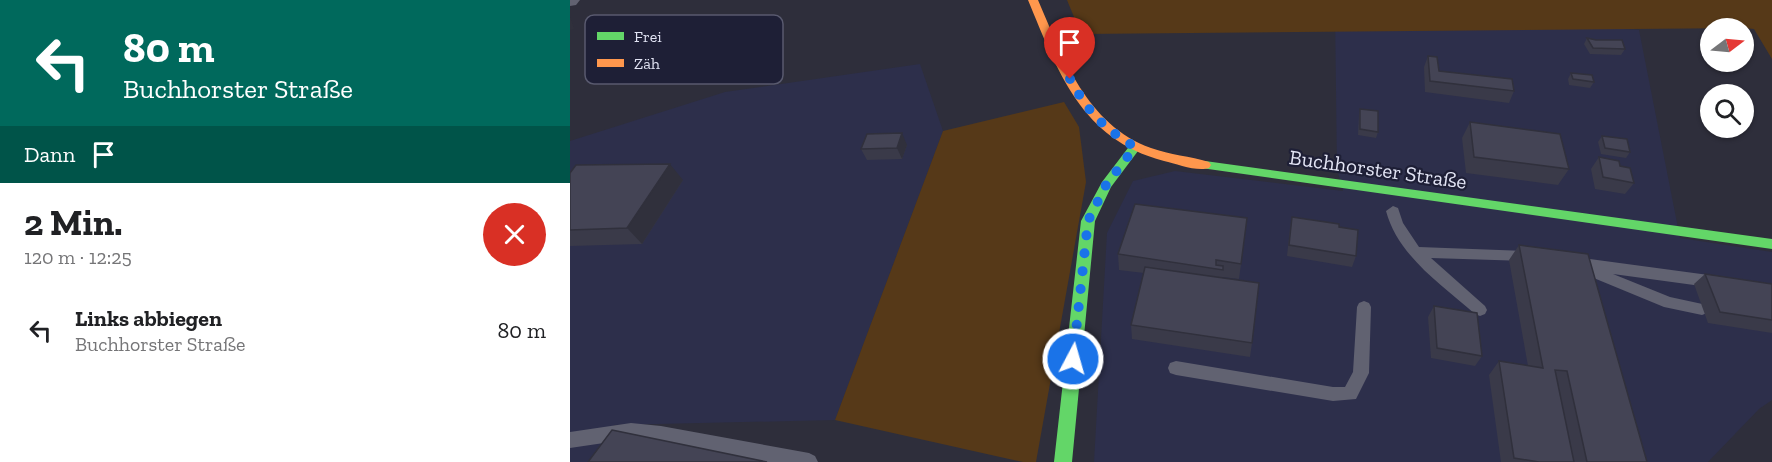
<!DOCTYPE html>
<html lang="de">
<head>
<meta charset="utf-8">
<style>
	:root { --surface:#fff; --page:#f6f6f6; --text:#202124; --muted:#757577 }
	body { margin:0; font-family:"Zilla Slab",serif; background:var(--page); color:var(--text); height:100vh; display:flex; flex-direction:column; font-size:22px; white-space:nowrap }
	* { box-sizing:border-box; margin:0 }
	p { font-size:20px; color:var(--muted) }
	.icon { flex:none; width:33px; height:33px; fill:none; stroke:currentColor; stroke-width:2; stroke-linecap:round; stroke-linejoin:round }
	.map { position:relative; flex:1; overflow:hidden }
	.drawer { display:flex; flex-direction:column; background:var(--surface); width:570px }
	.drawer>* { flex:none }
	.hud { background:#00695c; color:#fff; overflow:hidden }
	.needle { width:39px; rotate:74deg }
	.buttons { position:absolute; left:1130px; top:18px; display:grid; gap:12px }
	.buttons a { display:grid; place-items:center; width:54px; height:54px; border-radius:50%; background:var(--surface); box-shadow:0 2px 4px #0004; font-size:30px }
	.pin { position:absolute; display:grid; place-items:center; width:51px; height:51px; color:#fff; margin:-62px -26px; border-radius:50% 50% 50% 0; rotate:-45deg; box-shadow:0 0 6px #0007 }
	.pin .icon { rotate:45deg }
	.me { position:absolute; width:66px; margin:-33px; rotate:6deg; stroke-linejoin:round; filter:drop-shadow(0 0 4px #0008) }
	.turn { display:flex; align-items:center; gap:21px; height:126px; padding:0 24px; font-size:27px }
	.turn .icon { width:78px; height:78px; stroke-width:2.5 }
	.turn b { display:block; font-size:42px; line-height:51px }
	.then { display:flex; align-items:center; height:57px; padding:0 24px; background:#0003; gap:12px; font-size:22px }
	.round { display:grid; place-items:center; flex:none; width:63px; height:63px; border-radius:32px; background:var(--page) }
	.head { display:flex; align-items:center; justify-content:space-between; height:102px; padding:0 24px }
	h1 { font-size:36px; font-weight:700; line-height:45px }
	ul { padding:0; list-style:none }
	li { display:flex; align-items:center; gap:18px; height:90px; padding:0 24px }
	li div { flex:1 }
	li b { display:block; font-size:22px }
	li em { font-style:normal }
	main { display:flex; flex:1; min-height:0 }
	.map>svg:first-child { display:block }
	.built { fill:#2d2f4b }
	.green { fill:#563918 }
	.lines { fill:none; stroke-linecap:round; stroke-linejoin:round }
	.lane { fill:#616271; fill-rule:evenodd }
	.street { fill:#616271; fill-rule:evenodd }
	.fast { fill:#63d668; fill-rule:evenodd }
	.slow { fill:#ff974d; fill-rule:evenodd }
	.wall { fill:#3a3a49 }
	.shaded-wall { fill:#30303c }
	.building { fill:#445; stroke:#30303c; stroke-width:1.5 }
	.route { stroke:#1a73e8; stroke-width:10; stroke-dasharray:0 18 }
	.labels { text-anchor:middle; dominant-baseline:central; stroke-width:4.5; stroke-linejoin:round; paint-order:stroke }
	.street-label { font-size:21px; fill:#e2e4f4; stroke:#1e1f36 }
	.key { fill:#1e1f36; stroke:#595a6f; stroke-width:1.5 }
	.key-label { font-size:16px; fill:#e2e4f4 }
</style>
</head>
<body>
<main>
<section class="drawer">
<div class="hud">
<div class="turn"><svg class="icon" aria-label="left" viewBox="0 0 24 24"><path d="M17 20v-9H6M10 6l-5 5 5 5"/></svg><div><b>80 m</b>Buchhorster Straße</div></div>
<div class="then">Dann<svg class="icon" aria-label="arrive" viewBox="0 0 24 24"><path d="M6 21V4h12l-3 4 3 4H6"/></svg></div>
</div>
<div class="head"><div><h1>2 Min.</h1><p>120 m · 12:25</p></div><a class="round" style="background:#d93025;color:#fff"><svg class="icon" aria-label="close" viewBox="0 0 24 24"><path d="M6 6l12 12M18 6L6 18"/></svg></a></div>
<ul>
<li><svg class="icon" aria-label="left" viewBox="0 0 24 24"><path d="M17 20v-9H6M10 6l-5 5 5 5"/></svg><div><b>Links abbiegen</b><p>Buchhorster Straße</p></div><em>80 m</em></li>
</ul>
</section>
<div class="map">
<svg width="1202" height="462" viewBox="0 0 1202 462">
	<rect width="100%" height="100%" fill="#2e2e3b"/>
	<g class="built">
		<polygon points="765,11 1069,30 1110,238 1202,252 1202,400 1189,409 1138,462 524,462 537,233 563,181 605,171 773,191 767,169"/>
		<polygon points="350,64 373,131 265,420 44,425 21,462 0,462 0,141 155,92"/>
	</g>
	<g class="green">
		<polygon points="497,0 1202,0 1202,59 1184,29 1173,28 511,34"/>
		<polygon points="494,102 509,127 516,182 466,462 453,462 265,420 373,131"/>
	</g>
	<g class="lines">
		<g class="lane">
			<path d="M823,206L828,208L833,223L849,247L959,251L964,252L966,256L964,260L959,261L861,258L915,306L917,310L915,314L910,316L905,314C872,285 828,256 816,211Z"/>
			<polygon points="1005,257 1146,276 1151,278 1153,282 1151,286 1146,288 1043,274 1100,297 1137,305 1139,309 1137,313 1132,315 1094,307 1014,274 1012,270 1000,267 998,263 1000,259"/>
			<polygon points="794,301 799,303 801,307 799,373 786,399 763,401 606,375 600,373 598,368 600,363 606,361 763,387 775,387 783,372 787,307 789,303"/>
			<polygon points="61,423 91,426 239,453 245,456 248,462 194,462 91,442 61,439 0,448 0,432"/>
		</g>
		<polygon class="street" points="0,0 10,0 6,5 0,6"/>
		<g class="fast">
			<polygon points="565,143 571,147 541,187 525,221 502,462 484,462 511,221 532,182 561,144"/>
			<polygon points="635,161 1202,239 1202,249 631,168 629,165"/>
		</g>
		<path class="slow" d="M458,0H468C493,58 517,125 581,148C600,155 620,156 639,162L641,165L639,168C627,172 607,164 594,161C511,139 488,72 458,0Z"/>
	</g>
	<g class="wall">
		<polygon points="1017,38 1055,49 1051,55 1020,54 1014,44"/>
		<polygon points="858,56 869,71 944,91 939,103 855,92 854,67"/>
		<polygon points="1001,73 1024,82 1020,88 999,85 998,79"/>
		<polygon points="790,109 808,132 806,138 788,135 789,115"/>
		<polygon points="900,122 999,169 988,185 896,173 892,138"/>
		<polygon points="1032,136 1060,152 1056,158 1031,154 1028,142"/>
		<polygon points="337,145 332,159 297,160 291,149"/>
		<polygon points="1029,157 1050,166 1064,183 1055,194 1025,189 1021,169"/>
		<polygon points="0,173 113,180 72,244 0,246"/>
		<polygon points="722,217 769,227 786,256 782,267 717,256 720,228"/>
		<polygon points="677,218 669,279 652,277 652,278 682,343 680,357 562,339 561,325 574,273 549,270 548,254"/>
		<polygon points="949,245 1077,462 931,462 919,375 929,361 958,366 939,260"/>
		<polygon points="1135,274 1202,284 1202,333 1138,323 1124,284"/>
		<polygon points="864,306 912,356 905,366 861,358 858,317"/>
	</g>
	<g class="shaded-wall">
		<polygon points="0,17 4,29 0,30"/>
		<polygon points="332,133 337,145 332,159 327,148"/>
		<polygon points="100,164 113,180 72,244 57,228"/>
	</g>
	<g class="building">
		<polygon points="1017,38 1026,40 1052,40 1055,49 1023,48"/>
		<polygon points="858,56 867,57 869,71 942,79 944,91 860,81"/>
		<polygon points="1001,73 1022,75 1024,82 1003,79"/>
		<polygon points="790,109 808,111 808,132 790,129"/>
		<polygon points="900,122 990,134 999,169 904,157"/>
		<polygon points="332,133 327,148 291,149 297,134"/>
		<polygon points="1032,136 1057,139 1060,152 1035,148"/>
		<polygon points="1029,157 1049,161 1050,166 1060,168 1064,183 1033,177"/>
		<polygon points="100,164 57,228 0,230 0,173 6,165"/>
		<polygon points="565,204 677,218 671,264 646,260 646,265 653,266 653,270 548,254"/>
		<polygon points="722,217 769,224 769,227 788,230 786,256 719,245"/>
		<polygon points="949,245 1018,254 1077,462 1017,462 997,371 985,370 1004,462 969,462 944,458 929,361 973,368"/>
		<polygon points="575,267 689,283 682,343 561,325"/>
		<polygon points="1135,274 1202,284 1202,320 1150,312"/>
		<polygon points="864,306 907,313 912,356 867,348"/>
		<polygon points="42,430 197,462 18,462"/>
	</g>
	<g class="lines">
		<path class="route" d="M500,79C518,112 533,128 565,147L536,185L518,221L503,359"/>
	</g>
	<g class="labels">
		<g class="street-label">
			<text transform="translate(808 169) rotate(8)">Buchhorster Straße</text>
		</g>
	</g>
	<rect x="15" y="15" width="198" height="69" rx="9" class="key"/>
	<rect x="27" y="32" width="27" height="8" fill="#63d668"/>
	<rect x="27" y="59" width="27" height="8" fill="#ff974d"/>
	<g class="key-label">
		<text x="64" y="42">Frei</text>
		<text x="64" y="69">Zäh</text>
	</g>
</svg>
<div class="buttons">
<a><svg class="needle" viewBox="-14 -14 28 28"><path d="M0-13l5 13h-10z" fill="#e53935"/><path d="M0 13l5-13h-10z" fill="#757577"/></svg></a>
<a><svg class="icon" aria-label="search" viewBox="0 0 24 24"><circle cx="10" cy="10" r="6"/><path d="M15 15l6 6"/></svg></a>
</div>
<div class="pin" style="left:500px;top:79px;background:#d93025"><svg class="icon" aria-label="arrive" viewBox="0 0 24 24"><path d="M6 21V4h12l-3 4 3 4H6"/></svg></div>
<svg class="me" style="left:503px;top:359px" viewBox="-20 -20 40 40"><circle r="17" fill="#1a73e8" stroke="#fff" stroke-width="3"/><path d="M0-11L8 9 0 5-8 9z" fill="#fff"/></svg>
</div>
</main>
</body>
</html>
